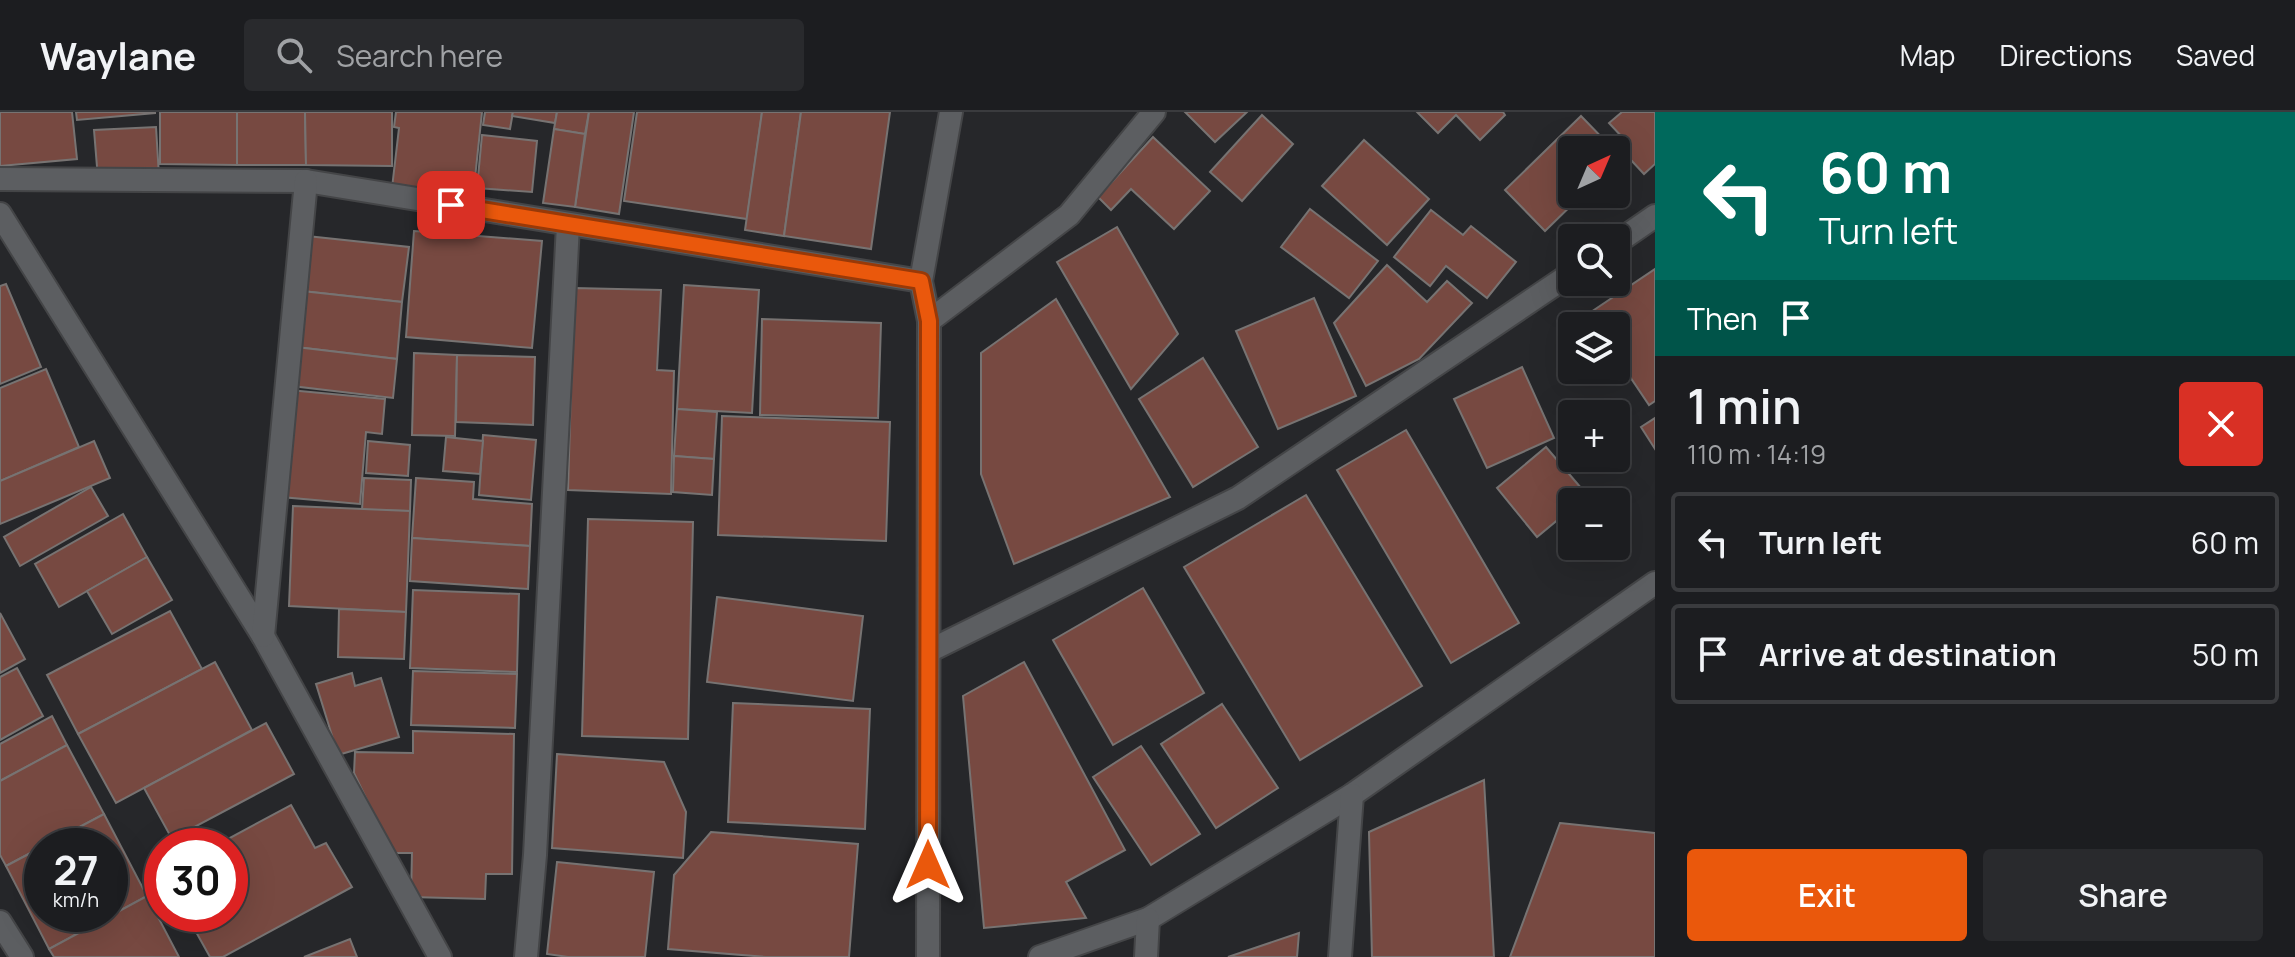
<!DOCTYPE html>
<html lang="en">
<head>
<meta charset="utf-8">
<style>
	:root { --surface:#1c1d20; --page:#292a2d; --text:#f1f3f6; --muted:#a0a2a5; --line:#3a3b3e; --accent:#ea580c }
	body { margin:0; font-family:Manrope,sans-serif; background:var(--page); color:var(--text); height:100vh; display:flex; flex-direction:column; font-size:30px; white-space:nowrap }
	* { box-sizing:border-box; margin:0 }
	p { font-size:26px; color:var(--muted) }
	.icon { flex:none; width:44px; height:44px; fill:none; stroke:currentColor; stroke-width:2; stroke-linecap:round; stroke-linejoin:round }
	.map { position:relative; flex:1; overflow:hidden }
	.sheet { display:flex; flex-direction:column; background:var(--surface); width:640px }
	.sheet>* { flex:none }
	.hud { background:#00695c; color:#fff; overflow:hidden }
	.needle { width:52px; rotate:44deg }
	.fabs { position:absolute; left:1558px; top:24px; display:grid; gap:16px }
	.fabs a { display:grid; place-items:center; width:72px; height:72px; border-radius:8px; background:var(--surface); box-shadow:0 8px 32px #0002,0 0 0 2px var(--line); font-size:40px }
	.speed { position:absolute; left:24px; top:716px; display:flex; gap:16px; font-size:40px; font-weight:700; text-align:center }
	.speed>* { display:grid; place-content:center; width:104px; height:104px; border-radius:50%; background:var(--surface); box-shadow:0 8px 32px #0002,0 0 0 2px var(--line); line-height:1 }
	.speed small { font-size:20px; font-weight:400 }
	.speed .limit { border:12px solid #d22; background:#fff; color:#111 }
	.pin { position:absolute; display:grid; place-items:center; width:68px; height:68px; color:#fff; margin:-34px; border-radius:16px; box-shadow:0 4px 12px #0006 }
	.me { position:absolute; width:88px; margin:-44px; rotate:0deg; stroke-linejoin:round; filter:drop-shadow(0 0 6px #0008) }
	.turn { display:flex; align-items:center; gap:28px; height:168px; padding:0 32px; font-size:36px }
	.turn .icon { width:104px; height:104px; stroke-width:2.5 }
	.turn b { display:block; font-size:56px; line-height:68px }
	.then { display:flex; align-items:center; height:76px; padding:0 32px; background:#0003; gap:16px; font-size:30px }
	.round { display:grid; place-items:center; flex:none; width:84px; height:84px; border-radius:8px; background:var(--page) }
	.head { display:flex; align-items:center; justify-content:space-between; height:136px; padding:0 32px }
	h1 { font-size:48px; font-weight:600; line-height:60px }
	.action { display:flex; gap:16px; margin-top:auto; padding:16px 32px }
	.action a { flex:1; height:92px; border-radius:8px; background:var(--accent); color:#fff; font-size:32px; font-weight:600; line-height:92px; text-align:center }
	.action a+a { background:var(--page); color:var(--text) }
	ul { padding:0; list-style:none }
	li { display:flex; align-items:center; gap:24px; height:100px; margin:0 16px 12px; padding:0 16px; border:4px solid var(--line); border-radius:8px }
	li div { flex:1 }
	li b { display:block; font-size:30px }
	li em { font-style:normal }
	header { display:flex; align-items:center; gap:48px; box-sizing:border-box; height:112px; padding:0 40px; background:var(--surface); border-bottom:2px solid var(--line) }
	header strong { font-size:38px }
	nav { display:flex; gap:44px; margin-inline-start:auto; font-size:28px }
	.search { width:560px; height:72px; background:var(--page); display:flex; align-items:center; gap:20px; box-sizing:border-box; padding:0 28px; border-radius:8px; color:var(--muted); font-size:30px }
	main { display:flex; flex:1; min-height:0 }
	.map>svg:first-child { display:block }
	.building { fill:#774941; stroke:#777372; stroke-width:2 }
	.lines { fill:none; stroke-linecap:round; stroke-linejoin:round }
	.minor-casing { stroke:#444547; stroke-width:26 }
	.minor { stroke:#5c5e61; stroke-width:22 }
	.route-casing { stroke:#983908; stroke-width:20 }
	.route { stroke:#ea580c; stroke-width:14 }
</style>
</head>
<body>
<header>
<strong>Waylane</strong>
<div class="search"><svg class="icon" aria-label="search" viewBox="0 0 24 24"><circle cx="10" cy="10" r="6"/><path d="M15 15l6 6"/></svg>Search here</div>
<nav><a>Map</a><a>Directions</a><a>Saved</a></nav>
</header>
<main>
<div class="map">
<svg width="1655" height="845" viewBox="0 0 1655 845">
	<rect width="100%" height="100%" fill="#26272a"/>
	<g class="building">
		<polygon points="0,0 72,0 77,47 0,54"/>
		<polygon points="76,0 155,0 155,1 77,8"/>
		<polygon points="160,0 237,0 237,53 160,52"/>
		<polygon points="237,0 305,0 306,53 237,53"/>
		<polygon points="305,0 392,0 392,54 306,53"/>
		<polygon points="396,0 482,0 473,85 392,76 399,16 394,15"/>
		<polygon points="485,0 513,0 510,17 483,13"/>
		<polygon points="513,0 557,0 555,11 512,4"/>
		<polygon points="557,0 589,0 585,22 554,17"/>
		<polygon points="589,0 634,0 619,102 575,95"/>
		<polygon points="637,0 762,0 747,107 624,89"/>
		<polygon points="762,0 801,0 784,124 745,118"/>
		<polygon points="801,0 890,0 871,137 784,124"/>
		<polygon points="1185,0 1247,0 1215,30"/>
		<polygon points="1417,0 1503,0 1505,3 1480,28 1456,3 1438,21"/>
		<polygon points="1622,0 1655,0 1655,52 1644,62 1617,33 1624,27 1609,11"/>
		<polygon points="1262,3 1293,32 1242,89 1210,60"/>
		<polygon points="1581,4 1614,38 1572,38 1572,82 1583,82 1545,119 1505,78"/>
		<polygon points="156,15 159,64 98,67 94,18"/>
		<polygon points="554,17 585,22 575,95 543,91"/>
		<polygon points="482,23 537,29 532,80 477,76"/>
		<polygon points="1153,25 1210,79 1174,117 1131,77 1111,98 1098,85"/>
		<polygon points="1364,28 1429,87 1387,133 1322,74"/>
		<polygon points="1310,97 1378,149 1349,186 1281,135"/>
		<polygon points="1431,98 1463,123 1471,114 1516,150 1487,186 1446,154 1430,174 1394,145"/>
		<polygon points="1117,115 1178,222 1131,277 1057,150"/>
		<polygon points="414,119 542,129 532,236 406,225"/>
		<polygon points="307,124 409,135 402,190 302,179"/>
		<polygon points="1387,153 1427,190 1447,169 1472,191 1419,247 1366,274 1334,211"/>
		<polygon points="1655,157 1655,289 1649,293 1616,244 1616,214 1596,214 1588,202"/>
		<polygon points="6,172 41,255 0,272 0,174"/>
		<polygon points="684,173 759,178 752,301 677,297"/>
		<polygon points="574,176 661,178 657,258 674,259 671,382 568,378"/>
		<polygon points="302,179 402,190 397,247 296,235"/>
		<polygon points="1314,186 1356,284 1278,317 1236,219"/>
		<polygon points="1056,187 1170,385 1014,452 981,362 981,241"/>
		<polygon points="762,207 881,211 878,306 760,303"/>
		<polygon points="296,235 397,247 393,286 292,274"/>
		<polygon points="414,241 457,243 455,324 412,323"/>
		<polygon points="457,243 535,245 533,313 456,310"/>
		<polygon points="1203,246 1258,335 1193,375 1139,287"/>
		<polygon points="1522,255 1554,326 1487,356 1454,287"/>
		<polygon points="46,257 79,335 0,369 0,276"/>
		<polygon points="289,278 385,287 382,322 366,320 360,392 281,385"/>
		<polygon points="677,297 717,300 714,347 674,344"/>
		<polygon points="722,304 890,310 886,429 718,423"/>
		<polygon points="1655,306 1655,337 1641,315"/>
		<polygon points="1406,318 1519,511 1451,551 1337,358"/>
		<polygon points="483,323 536,328 531,388 479,383"/>
		<polygon points="446,325 483,329 480,362 443,359"/>
		<polygon points="94,329 110,366 0,412 0,369"/>
		<polygon points="368,329 410,333 408,364 366,361"/>
		<polygon points="1546,335 1587,383 1579,390 1572,390 1572,396 1537,425 1497,376"/>
		<polygon points="674,344 714,347 712,383 673,380"/>
		<polygon points="364,366 411,368 410,399 362,398"/>
		<polygon points="416,366 474,370 473,387 532,392 530,434 412,426"/>
		<polygon points="91,375 108,404 20,454 4,425"/>
		<polygon points="1306,383 1422,574 1300,648 1184,455"/>
		<polygon points="293,394 410,399 406,500 289,494"/>
		<polygon points="123,402 147,445 59,495 35,452"/>
		<polygon points="588,407 693,410 688,627 582,624"/>
		<polygon points="412,426 530,434 528,477 410,469"/>
		<polygon points="147,445 172,488 112,522 87,479"/>
		<polygon points="1143,476 1204,581 1113,633 1053,528"/>
		<polygon points="413,478 519,482 517,560 410,556"/>
		<polygon points="717,485 863,504 853,589 707,570"/>
		<polygon points="339,497 406,500 404,547 338,545"/>
		<polygon points="170,499 202,557 78,622 47,563"/>
		<polygon points="0,501 25,547 0,561"/>
		<polygon points="215,550 252,618 116,691 78,622"/>
		<polygon points="1024,550 1125,738 1066,770 1086,806 984,816 963,584"/>
		<polygon points="17,556 43,604 0,628 0,565"/>
		<polygon points="413,559 517,562 515,616 411,613"/>
		<polygon points="352,561 355,574 381,566 399,625 338,643 316,572"/>
		<polygon points="733,591 870,597 865,717 728,710"/>
		<polygon points="1222,592 1278,676 1216,716 1161,632"/>
		<polygon points="52,604 67,633 0,669 0,632"/>
		<polygon points="266,611 294,662 172,727 144,676"/>
		<polygon points="413,619 514,622 512,762 486,762 485,787 411,785 412,741 392,741 354,661 355,640 413,641"/>
		<polygon points="67,633 104,702 6,754 0,743 0,669"/>
		<polygon points="1141,634 1200,722 1151,753 1093,665"/>
		<polygon points="557,642 664,650 686,700 683,746 552,736"/>
		<polygon points="1484,668 1494,845 1372,845 1369,720"/>
		<polygon points="291,693 315,736 326,731 352,775 223,845 210,845 186,802 230,802 230,734 215,734"/>
		<polygon points="104,702 147,784 49,837 6,754 42,735 42,802 110,802 110,734 44,734"/>
		<polygon points="1560,711 1655,721 1655,845 1510,845"/>
		<polygon points="711,720 858,732 849,845 766,845 668,837 674,763"/>
		<polygon points="557,750 654,760 645,845 568,845 547,842"/>
		<polygon points="147,784 179,845 54,845 49,837"/>
		<polygon points="1299,821 1297,845 1228,845"/>
		<polygon points="350,827 357,845 304,845"/>
	</g>
	<g class="lines">
		<defs>
			<g id="minor">
				<polyline points="0,67 306,69 921,169"/>
				<polyline points="0,102 263,524 440,845"/>
				<polyline points="1616,131 1655,104"/>
				<polyline points="929,209 1069,103 1154,0"/>
				<polyline points="263,524 306,69"/>
				<polyline points="929,539 1238,386 1572,161"/>
				<polyline points="0,810 22,845"/>
				<polyline points="526,845 535,743 568,113"/>
				<polyline points="928,845 929,209 921,169 951,0"/>
				<polyline points="1040,845 1148,807 1352,683 1655,471"/>
				<polyline points="1146,845 1148,807"/>
				<polyline points="1340,845 1352,683"/>
			</g>
		</defs>
		<use href="#minor" class="minor-casing"/>
		<use href="#minor" class="minor"/>
	</g>
	<g class="lines">
		<defs>
			<polyline id="route" points="451,93 921,169 929,209 928,753"/>
		</defs>
		<use href="#route" class="route-casing"/>
		<use href="#route" class="route"/>
	</g>
</svg>
<div class="fabs">
<a><svg class="needle" viewBox="-14 -14 28 28"><path d="M0-13l5 13h-10z" fill="#e53935"/><path d="M0 13l5-13h-10z" fill="#a0a2a5"/></svg></a>
<a><svg class="icon" aria-label="search" viewBox="0 0 24 24"><circle cx="10" cy="10" r="6"/><path d="M15 15l6 6"/></svg></a>
<a><svg class="icon" aria-label="layers" viewBox="0 0 24 24"><path d="M12 4l9 5-9 5-9-5zM3 14l9 5 9-5"/></svg></a>
<a>+</a>
<a>−</a>
</div>
<div class="speed"><div>27<small>km/h</small></div><div class="limit">30</div></div>
<div class="pin" style="left:451px;top:93px;background:#d93025"><svg class="icon" aria-label="arrive" viewBox="0 0 24 24"><path d="M6 21V4h12l-3 4 3 4H6"/></svg></div>
<svg class="me" style="left:928px;top:753px" viewBox="-20 -20 40 40"><path d="M0-17L14 15 0 8-14 15z" fill="#ea580c" stroke="#fff" stroke-width="4"/></svg>
</div>
<section class="sheet">
<div class="hud">
<div class="turn"><svg class="icon" aria-label="left" viewBox="0 0 24 24"><path d="M17 20v-9H6M10 6l-5 5 5 5"/></svg><div><b>60 m</b>Turn left</div></div>
<div class="then">Then<svg class="icon" aria-label="arrive" viewBox="0 0 24 24"><path d="M6 21V4h12l-3 4 3 4H6"/></svg></div>
</div>
<div class="head"><div><h1>1 min</h1><p>110 m · 14:19</p></div><a class="round" style="background:#d93025;color:#fff"><svg class="icon" aria-label="close" viewBox="0 0 24 24"><path d="M6 6l12 12M18 6L6 18"/></svg></a></div>
<ul>
<li><svg class="icon" aria-label="left" viewBox="0 0 24 24"><path d="M17 20v-9H6M10 6l-5 5 5 5"/></svg><div><b>Turn left</b></div><em>60 m</em></li>
<li><svg class="icon" aria-label="arrive" viewBox="0 0 24 24"><path d="M6 21V4h12l-3 4 3 4H6"/></svg><div><b>Arrive at destination</b></div><em>50 m</em></li>
</ul>
<div class="action"><a>Exit</a><a>Share</a></div>
</section>
</main>
</body>
</html>
